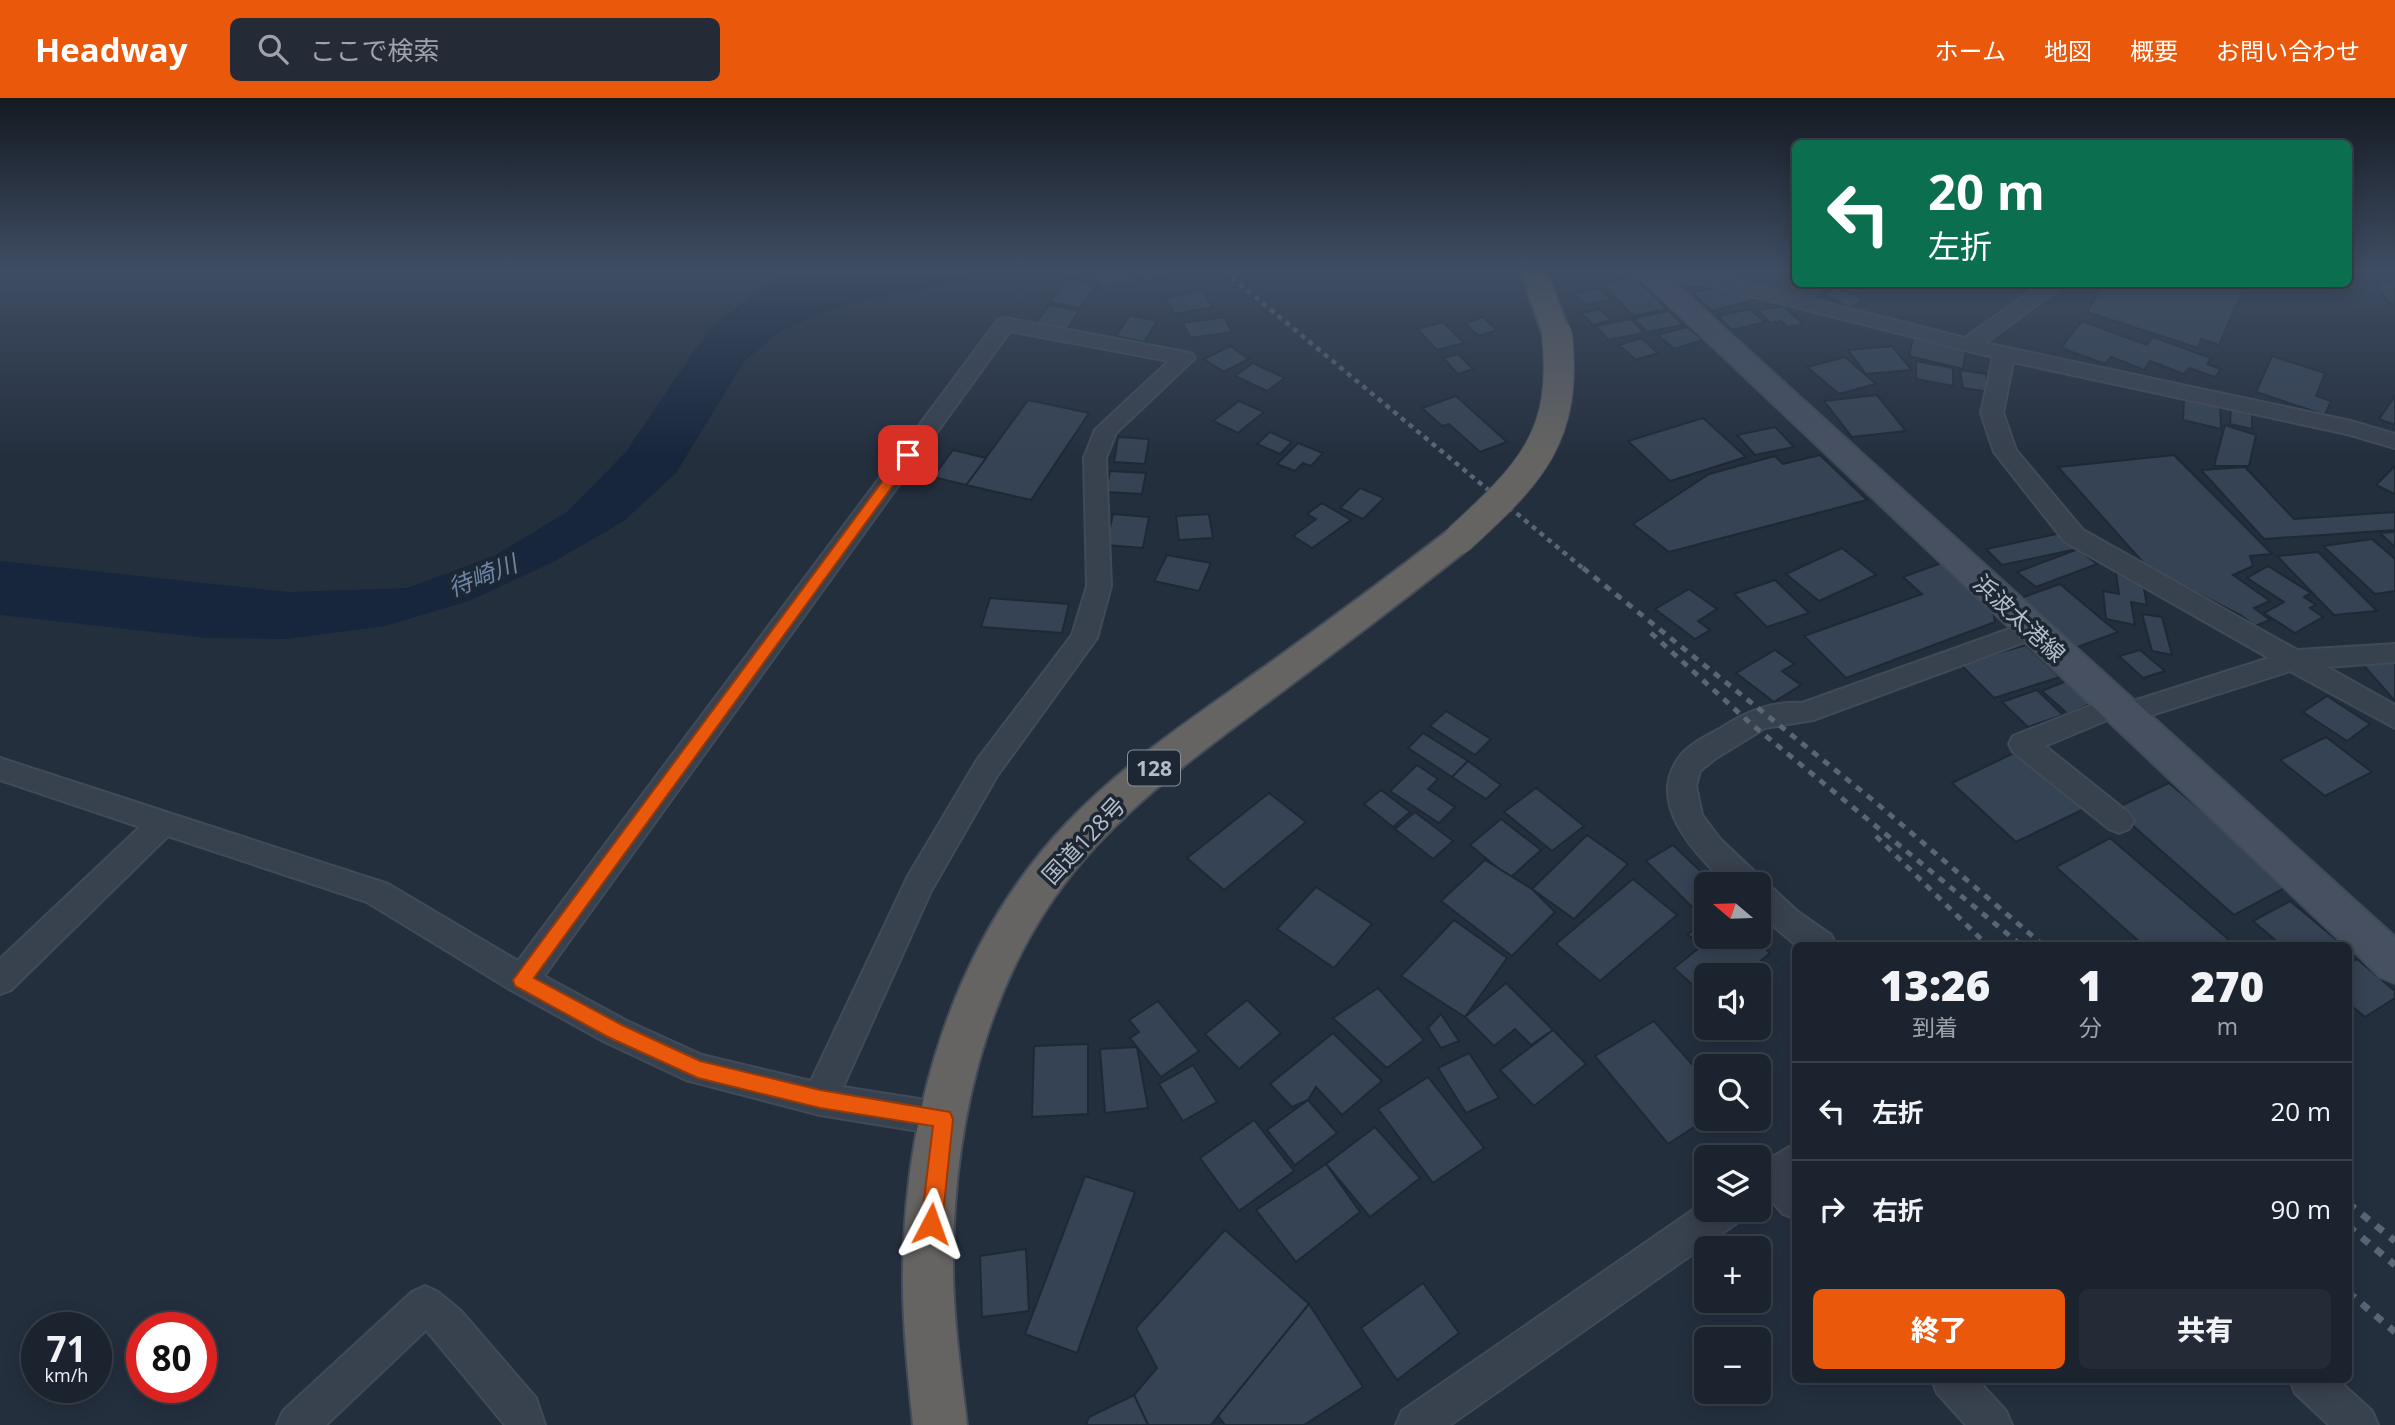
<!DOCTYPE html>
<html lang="ja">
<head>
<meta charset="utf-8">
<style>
	:root { --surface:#1b232e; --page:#242b36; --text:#f1f3f6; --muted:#a0a4aa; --line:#39404a; --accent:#ea580c }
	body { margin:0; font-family:"Open Sans","Noto Sans JP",sans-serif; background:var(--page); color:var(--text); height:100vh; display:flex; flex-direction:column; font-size:26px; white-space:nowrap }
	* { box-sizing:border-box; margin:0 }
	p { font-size:23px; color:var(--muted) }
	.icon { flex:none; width:38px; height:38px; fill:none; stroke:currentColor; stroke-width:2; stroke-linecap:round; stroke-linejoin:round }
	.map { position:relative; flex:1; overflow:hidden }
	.details { position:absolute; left:1792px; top:844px; width:560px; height:441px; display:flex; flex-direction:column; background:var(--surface); border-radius:10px; box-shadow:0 4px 18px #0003,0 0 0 2px var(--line) }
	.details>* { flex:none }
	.hud { position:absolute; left:1792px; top:42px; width:560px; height:147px; border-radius:10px; box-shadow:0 4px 18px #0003,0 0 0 2px var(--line); background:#0b6e4f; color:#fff; overflow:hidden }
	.needle { width:46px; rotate:289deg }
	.buttons { position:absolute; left:1694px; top:774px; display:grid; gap:14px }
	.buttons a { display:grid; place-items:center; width:77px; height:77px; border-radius:10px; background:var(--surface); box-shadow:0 4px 18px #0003,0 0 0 2px var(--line); font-size:35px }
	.speed { position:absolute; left:21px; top:1214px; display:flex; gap:14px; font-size:35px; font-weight:700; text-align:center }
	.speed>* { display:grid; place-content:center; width:91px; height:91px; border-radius:50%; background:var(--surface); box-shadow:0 4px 18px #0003,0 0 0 2px var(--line); line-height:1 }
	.speed small { font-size:18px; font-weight:400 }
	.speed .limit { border:10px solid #d22; background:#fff; color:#111 }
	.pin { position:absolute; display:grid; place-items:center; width:60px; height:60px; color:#fff; margin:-30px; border-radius:14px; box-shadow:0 4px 10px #0006 }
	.me { position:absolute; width:77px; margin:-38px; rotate:4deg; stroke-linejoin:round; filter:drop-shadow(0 0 5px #0008) }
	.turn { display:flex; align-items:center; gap:24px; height:147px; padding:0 21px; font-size:32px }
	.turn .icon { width:91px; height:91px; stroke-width:2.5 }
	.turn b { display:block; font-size:49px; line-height:60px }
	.eta { display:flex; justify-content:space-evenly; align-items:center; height:119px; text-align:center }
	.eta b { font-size:42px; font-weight:800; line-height:49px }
	.primary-button { display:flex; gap:14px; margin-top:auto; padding:14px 21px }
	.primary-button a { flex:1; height:80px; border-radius:10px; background:var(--accent); color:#fff; font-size:28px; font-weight:800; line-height:80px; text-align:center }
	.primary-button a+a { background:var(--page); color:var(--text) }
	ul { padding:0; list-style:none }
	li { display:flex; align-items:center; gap:21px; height:98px; padding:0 21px; border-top:2px solid var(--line) }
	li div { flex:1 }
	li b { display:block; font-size:26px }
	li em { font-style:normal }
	header { display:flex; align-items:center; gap:42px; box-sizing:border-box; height:98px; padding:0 35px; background:var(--accent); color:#fff }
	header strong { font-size:33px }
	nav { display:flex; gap:38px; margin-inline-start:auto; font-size:24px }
	.search { width:490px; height:63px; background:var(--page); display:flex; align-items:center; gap:18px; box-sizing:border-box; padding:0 24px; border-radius:10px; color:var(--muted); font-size:26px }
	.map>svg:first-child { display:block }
	.water { fill:#17263c }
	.building { fill:#364354; stroke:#1f2835; stroke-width:2 }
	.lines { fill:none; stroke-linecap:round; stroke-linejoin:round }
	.minor-casing { stroke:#414a57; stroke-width:4 }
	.secondary-casing { stroke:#414a57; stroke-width:4 }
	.trunk-casing { stroke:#434c59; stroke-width:4 }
	.minor { fill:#38414e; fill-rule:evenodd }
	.secondary { fill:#465061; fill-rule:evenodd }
	.trunk { fill:#656462; fill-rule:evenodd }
	.rail-far2 { stroke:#5a6575; stroke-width:4.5; stroke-dasharray:5 5; stroke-linecap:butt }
	.rail-far1 { stroke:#5a6575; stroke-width:5; stroke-dasharray:7 7; stroke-linecap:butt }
	.rail { stroke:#5a6575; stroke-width:7; stroke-dasharray:9 9; stroke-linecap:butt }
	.trunk-bridge-casing { stroke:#434c59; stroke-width:32; stroke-linecap:butt }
	.trunk-bridge { stroke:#656462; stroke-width:30 }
	.route { fill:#ea580c; stroke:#983908; stroke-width:2 }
	.labels { text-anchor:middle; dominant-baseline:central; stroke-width:7; stroke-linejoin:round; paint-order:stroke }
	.shield { fill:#1d2633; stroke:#878f9c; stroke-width:2 }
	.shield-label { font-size:21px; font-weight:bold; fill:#b4bcc9 }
	.street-label { font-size:23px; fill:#b4bcc9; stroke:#1d2633 }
	.water-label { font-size:24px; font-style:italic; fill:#6d86a8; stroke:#1d2633 }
</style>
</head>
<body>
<header>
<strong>Headway</strong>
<div class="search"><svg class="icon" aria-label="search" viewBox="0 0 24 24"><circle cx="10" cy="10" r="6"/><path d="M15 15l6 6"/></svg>ここで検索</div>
<nav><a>ホーム</a><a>地図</a><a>概要</a><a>お問い合わせ</a></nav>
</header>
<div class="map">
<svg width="2395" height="1327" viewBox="0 0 2395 1327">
	<rect width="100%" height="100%" fill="#242f3e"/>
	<polygon class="water" points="795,173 1008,173 839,208 780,234 745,262 676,375 624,423 553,464 469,503 385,528 287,541 207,540 0,517 0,463 288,494 407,490 494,458 567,414 625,355 709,231 769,185"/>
	<g class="building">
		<polygon points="1107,173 1130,173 1137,183 1101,190 1092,176"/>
		<polygon points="1138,173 1167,173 1171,178 1146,184"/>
		<polygon points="1635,179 1667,211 1633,218 1602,186"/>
		<polygon points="1067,181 1096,187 1079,210 1050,204"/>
		<polygon points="1796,183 1796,186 1831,186 1813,203 1786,192"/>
		<polygon points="2375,184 2395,185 2395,206 2390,206"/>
		<polygon points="2104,186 2220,186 2243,192 2219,247 2201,241 2198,250 2087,214"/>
		<polygon points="1719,188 1761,200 1713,213 1692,195"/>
		<polygon points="1837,189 1863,202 1850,210 1824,197"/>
		<polygon points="1600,190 1612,202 1586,207 1574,195"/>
		<polygon points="1202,192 1213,209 1175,216 1165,200"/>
		<polygon points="1049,207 1079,213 1066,233 1035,227"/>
		<polygon points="1784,208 1803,226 1788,229 1781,223 1770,225 1758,212"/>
		<polygon points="1599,211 1611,222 1593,227 1581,215"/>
		<polygon points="1750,211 1765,224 1732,232 1718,218"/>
		<polygon points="1669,213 1683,227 1647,234 1634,220"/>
		<polygon points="1130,217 1157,223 1144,244 1116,238"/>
		<polygon points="1224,219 1232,234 1190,240 1183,225"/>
		<polygon points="1483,219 1497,232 1478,238 1465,225"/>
		<polygon points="1631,221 1644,235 1608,242 1596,228"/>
		<polygon points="2082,223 2147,247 2153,239 2211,260 2207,266 2221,271 2215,279 2189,270 2184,276 2150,263 2144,272 2111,259 2105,266 2061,250"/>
		<polygon points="1443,224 1464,245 1437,252 1417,231"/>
		<polygon points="1687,229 1703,242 1674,251 1658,237"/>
		<polygon points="1641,240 1658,255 1636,262 1619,247"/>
		<polygon points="1913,240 1966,252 1963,271 1909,258"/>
		<polygon points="1230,248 1249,261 1224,274 1204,261"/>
		<polygon points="1892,248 1912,272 1866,276 1848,252"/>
		<polygon points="1458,256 1473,271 1458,276 1443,260"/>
		<polygon points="2272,258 2325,275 2316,298 2331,303 2325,317 2256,294"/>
		<polygon points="1845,259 1876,286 1839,296 1807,269"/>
		<polygon points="1916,263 1953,270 1953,288 1916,281"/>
		<polygon points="1253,265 1285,280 1267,293 1235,278"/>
		<polygon points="1960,272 1986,276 1989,294 1963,290"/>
		<polygon points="1877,297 1906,333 1852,339 1824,303"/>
		<polygon points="1456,298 1507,344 1480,354 1449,326 1442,328 1422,310"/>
		<polygon points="2184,298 2220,306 2221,331 2183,322"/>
		<polygon points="2395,298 2395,327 2379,321"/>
		<polygon points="1028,302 1089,315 1031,402 966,387"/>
		<polygon points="1239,303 1264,314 1238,335 1213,323"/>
		<polygon points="2231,307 2252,312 2252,331 2230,326"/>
		<polygon points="1703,320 1746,359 1670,383 1628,343"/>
		<polygon points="2225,327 2256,337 2249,368 2214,368"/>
		<polygon points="1775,329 1794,349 1755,357 1737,337"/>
		<polygon points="1270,334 1292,344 1280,356 1257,346"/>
		<polygon points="1118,339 1149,341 1145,366 1114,364"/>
		<polygon points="1298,345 1323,355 1311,368 1303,365 1295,373 1277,366"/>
		<polygon points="953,352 986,360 966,387 933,379"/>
		<polygon points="1820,357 1867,402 1669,454 1633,426 1709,376 1775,358 1783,366"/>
		<polygon points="2174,357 2272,456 2250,458 2253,468 2233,477 2270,503 2254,510 2270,522 2255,528 2242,518 2147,469 2058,369"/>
		<polygon points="2395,368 2395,396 2376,387"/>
		<polygon points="2245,369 2294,421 2395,414 2395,432 2264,441 2201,372"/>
		<polygon points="1110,373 1146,375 1142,396 1106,394"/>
		<polygon points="1360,390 1384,400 1363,421 1340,410"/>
		<polygon points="1322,405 1351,422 1312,450 1293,438 1316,421 1307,416"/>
		<polygon points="1113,416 1149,419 1143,450 1106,447"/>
		<polygon points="1209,416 1213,440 1179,442 1176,418"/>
		<polygon points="2395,434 2395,449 2380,435"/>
		<polygon points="2061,435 2077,451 2002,467 1986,451"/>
		<polygon points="2372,441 2395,461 2395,493 2375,496 2323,448"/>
		<polygon points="1842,450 1876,477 1819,503 1786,476"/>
		<polygon points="2078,451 2097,466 2036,489 2017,474"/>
		<polygon points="2318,454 2377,513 2334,517 2277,458"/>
		<polygon points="1167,457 1211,465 1199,493 1154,483"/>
		<polygon points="1944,464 1992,505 1995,524 1846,580 1804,538 1922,496 1903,479"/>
		<polygon points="2268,468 2311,495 2304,499 2316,507 2310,510 2323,519 2295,535 2264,515 2284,504 2247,480"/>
		<polygon points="2116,475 2142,480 2147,507 2131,504 2135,527 2106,521 2103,493 2119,496"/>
		<polygon points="1775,482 1809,515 1767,529 1734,496"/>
		<polygon points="2060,486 2105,524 2118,534 2075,550 2018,501"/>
		<polygon points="1689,491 1717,511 1698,523 1710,532 1695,541 1655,511"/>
		<polygon points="990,500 1069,506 1062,535 981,529"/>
		<polygon points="2142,516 2162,519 2172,557 2152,553"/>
		<polygon points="2026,547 2060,579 1994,600 1960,566"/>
		<polygon points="1775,552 1794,566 1782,573 1801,587 1774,604 1736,575"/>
		<polygon points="2140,552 2165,573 2143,580 2119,558"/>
		<polygon points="2395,558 2395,603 2358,561"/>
		<polygon points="2066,583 2092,605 2068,616 2042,593"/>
		<polygon points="2037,592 2063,617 2028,629 2002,604"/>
		<polygon points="2327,598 2370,626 2347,643 2303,614"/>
		<polygon points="1446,613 1491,641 1475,657 1430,628"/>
		<polygon points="1423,635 1468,663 1452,679 1408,650"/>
		<polygon points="2326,639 2372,674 2325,698 2280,662"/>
		<polygon points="2020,652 2086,710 2016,744 1952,685"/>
		<polygon points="1468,663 1501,687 1486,701 1452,679"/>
		<polygon points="1417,667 1438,681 1428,691 1455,709 1439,725 1390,693"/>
		<polygon points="2169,685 2290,787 2234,817 2114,711"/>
		<polygon points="1536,690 1584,728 1552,753 1504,714"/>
		<polygon points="1381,692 1410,714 1393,729 1364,706"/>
		<polygon points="1269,695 1306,724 1224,792 1187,760"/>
		<polygon points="1415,714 1453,743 1433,761 1395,731"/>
		<polygon points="1501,721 1541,752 1510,780 1470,747"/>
		<polygon points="1587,737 1628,766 1574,821 1532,791"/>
		<polygon points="2110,740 2235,847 2143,847 2056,769"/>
		<polygon points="1673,747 1714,786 1706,786 1706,809 1697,814 1646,763"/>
		<polygon points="1485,762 1532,791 1555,814 1512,858 1441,803"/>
		<polygon points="1633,781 1677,817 1600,883 1556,846"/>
		<polygon points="1316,789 1372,826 1334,870 1277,831"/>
		<polygon points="2290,803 2343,847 2281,847 2253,823"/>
		<polygon points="1706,821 1706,838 1751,838 1770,855 1744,877 1706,877 1706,899 1674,870 1704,846 1687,837"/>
		<polygon points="1454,822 1507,860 1465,919 1401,878"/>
		<polygon points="2357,861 2395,893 2395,900 2365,919 2348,905 2348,866"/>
		<polygon points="1506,885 1553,932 1531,947 1515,931 1494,948 1465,919"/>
		<polygon points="1378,890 1424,942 1387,970 1333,920"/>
		<polygon points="1247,902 1281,935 1239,971 1205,936"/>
		<polygon points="1158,903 1199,953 1161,979 1130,940 1139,934 1129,922"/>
		<polygon points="1441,916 1459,943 1441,950 1428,930"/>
		<polygon points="1654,923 1706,982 1708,1020 1668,1046 1595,958"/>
		<polygon points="1553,932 1586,966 1534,1008 1500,972"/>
		<polygon points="1333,935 1382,983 1342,1017 1316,989 1308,1002 1292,1009 1270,986"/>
		<polygon points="1088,946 1088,1016 1032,1019 1034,948"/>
		<polygon points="1137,949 1148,1010 1105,1015 1100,951"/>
		<polygon points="1469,955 1499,1000 1466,1015 1438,970"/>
		<polygon points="1193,967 1217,1004 1183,1023 1159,986"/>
		<polygon points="1428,979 1484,1050 1433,1085 1378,1011"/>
		<polygon points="1308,1002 1337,1035 1295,1067 1267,1032"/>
		<polygon points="1254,1022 1294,1073 1239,1113 1200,1060"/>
		<polygon points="1375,1029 1420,1080 1370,1119 1326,1066"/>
		<polygon points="1326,1066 1360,1114 1296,1164 1256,1112"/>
		<polygon points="1085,1078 1135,1094 1077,1255 1025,1236"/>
		<polygon points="1225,1132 1309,1206 1211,1327 1148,1327 1134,1297 1157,1270 1136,1230"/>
		<polygon points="1026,1151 1029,1213 982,1219 980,1158"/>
		<polygon points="1423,1185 1459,1235 1397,1282 1361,1230"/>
		<polygon points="1309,1206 1363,1289 1304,1327 1225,1327 1218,1318"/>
		<polygon points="1134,1297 1148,1327 1086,1327 1089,1319"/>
	</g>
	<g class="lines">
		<defs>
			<g id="minor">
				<polygon points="1641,173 1708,175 1965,240 2041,186 2063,186 2060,190 1985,245 2351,323 2395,336 2395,350 2347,336 2013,264 2003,315 2016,352 2083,432 2297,552 2395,546 2395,564 2327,569 2395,607 2395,630 2290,573 2123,626 2112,620 2045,648 2129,715 2134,723 2129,731 2119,735 2109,731 2013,654 2009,646 2013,638 2115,598 2125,601 2127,605 2269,560 2065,444 1994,354 1981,315 1993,259 1708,187 1649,181 1642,179 1639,175"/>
				<path d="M1005,220L1185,254L1192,256L1195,260L1116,335L1106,360L1111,488L1097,540L997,678L931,793L843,989L944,1005L956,1010L961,1021L956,1032L944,1037L820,1017L686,982L603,943L511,892L367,804L168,738L11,892L0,896V861L140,729L0,682V660L388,786L518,863L998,222ZM1010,233L1169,263L1095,332L1084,360L1087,488L1072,537L977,662L908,778L811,983L702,957L627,923L544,878Z"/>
				<path d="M2032,523L2041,526L2045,532L2041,538L1813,622L1765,630L1716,660L1700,673L1696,688L1702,717L1720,741L1758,777L1762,785L1770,788L1798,814L1831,837L1836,847H1796L1759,816V786H1727C1694,755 1644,703 1681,657C1691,645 1707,638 1721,630C1746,614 1772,603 1802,605Z"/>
				<polygon points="1796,1045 1796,1121 1783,1116 1770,1101 1759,1105 1759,1067"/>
				<polygon points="1706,1103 1706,1111 1743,1111 1738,1124 1450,1327 1396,1327 1402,1313"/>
				<polygon points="425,1188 438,1194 461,1213 536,1300 545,1327 505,1327 426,1232 326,1327 277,1327 283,1313 412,1194"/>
				<polygon points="1932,1281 1977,1281 2006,1313 2012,1327 1966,1327 1937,1295"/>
				<polygon points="2290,1281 2337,1281 2372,1313 2378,1327 2329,1327 2295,1295"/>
			</g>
			<polygon id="secondary" points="1633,173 1661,173 2395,839 2395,885 2380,879 2348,847 2345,847"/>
			<g id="trunk">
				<polygon points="1520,173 1546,173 1571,237 1567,243 1557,245 1547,243 1543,237"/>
				<path d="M1459,430L1471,433L1476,441L1471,449C1409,498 1346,546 1283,593C1219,641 1152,688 1097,747C991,860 953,1016 953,1168C953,1221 961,1274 967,1327H913C908,1275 902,1222 903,1169C906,1009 954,843 1067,725C1123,666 1191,621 1257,574C1321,528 1385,481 1447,433Z"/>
			</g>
		</defs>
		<use href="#minor" class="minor-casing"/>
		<use href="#secondary" class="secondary-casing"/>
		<use href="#trunk" class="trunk-casing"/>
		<use href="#minor" class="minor"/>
		<use href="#secondary" class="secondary"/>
		<use href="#trunk" class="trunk"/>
		<polyline class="rail-far2" points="1224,173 1585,472"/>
		<g class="rail-far1">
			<polyline points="1583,470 1874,703 2043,847"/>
			<polyline points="1651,535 1750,625 2021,847"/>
			<polyline points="1876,738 1987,847"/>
		</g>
		<g class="rail">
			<polyline points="2348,1105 2395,1143"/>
			<polyline points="2348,1128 2395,1167"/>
			<polyline points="2348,1194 2395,1234"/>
		</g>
		<defs>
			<path id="trunk-bridge" d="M1459,441C1530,376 1568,339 1557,237"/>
		</defs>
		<use href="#trunk-bridge" class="trunk-bridge-casing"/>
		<use href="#trunk-bridge" class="trunk-bridge"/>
	</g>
	<linearGradient id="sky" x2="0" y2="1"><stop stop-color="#141a22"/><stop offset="0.48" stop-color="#3f4d63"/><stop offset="1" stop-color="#3f4d63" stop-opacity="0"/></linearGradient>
	<rect width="2395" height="358" fill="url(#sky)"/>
	<polygon class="route" points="908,353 913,354 913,360 534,880 622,927 700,963 820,992 950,1014 953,1021 942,1126 939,1133 931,1136 924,1133 921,1126 933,1028 820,1010 698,980 608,939 515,888 513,882 904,354"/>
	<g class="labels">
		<rect class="shield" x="1128" y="652.5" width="52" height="35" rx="5"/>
		<g class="shield-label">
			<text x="1154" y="670">128</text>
		</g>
		<g class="street-label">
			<text transform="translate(2020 520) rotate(43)">浜波太港線</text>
			<text transform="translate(1083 742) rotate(-47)">国道128号</text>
		</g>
		<g class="water-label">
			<text transform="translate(482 477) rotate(-22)">待崎川</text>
		</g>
	</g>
</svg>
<div class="buttons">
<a><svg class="needle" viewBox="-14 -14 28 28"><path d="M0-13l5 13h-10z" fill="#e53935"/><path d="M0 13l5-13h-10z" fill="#a0a4aa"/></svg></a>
<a><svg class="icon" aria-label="sound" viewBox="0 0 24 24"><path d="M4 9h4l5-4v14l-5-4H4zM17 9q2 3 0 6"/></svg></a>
<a><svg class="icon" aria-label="search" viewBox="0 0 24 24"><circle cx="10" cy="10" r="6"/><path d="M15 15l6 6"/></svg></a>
<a><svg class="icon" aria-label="layers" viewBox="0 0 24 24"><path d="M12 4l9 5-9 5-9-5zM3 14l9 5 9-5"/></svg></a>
<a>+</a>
<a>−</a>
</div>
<div class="speed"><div>71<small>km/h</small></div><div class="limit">80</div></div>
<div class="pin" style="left:908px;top:357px;background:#d93025"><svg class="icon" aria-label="arrive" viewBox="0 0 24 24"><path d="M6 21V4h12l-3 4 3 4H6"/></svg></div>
<svg class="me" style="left:931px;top:1126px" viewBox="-20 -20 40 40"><path d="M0-17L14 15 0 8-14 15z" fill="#ea580c" stroke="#fff" stroke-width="4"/></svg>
<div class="hud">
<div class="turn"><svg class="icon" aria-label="left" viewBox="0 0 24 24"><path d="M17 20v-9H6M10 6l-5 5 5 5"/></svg><div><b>20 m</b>左折</div></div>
</div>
<section class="details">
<div class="eta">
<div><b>13:26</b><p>到着</p></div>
<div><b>1</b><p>分</p></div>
<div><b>270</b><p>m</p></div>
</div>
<ul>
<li><svg class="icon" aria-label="left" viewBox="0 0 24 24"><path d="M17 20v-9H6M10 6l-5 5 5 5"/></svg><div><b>左折</b></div><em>20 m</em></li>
<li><svg class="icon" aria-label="right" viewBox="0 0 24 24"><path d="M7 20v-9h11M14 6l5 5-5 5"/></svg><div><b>右折</b></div><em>90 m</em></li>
</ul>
<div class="primary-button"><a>終了</a><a>共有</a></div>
</section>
</div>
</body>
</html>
